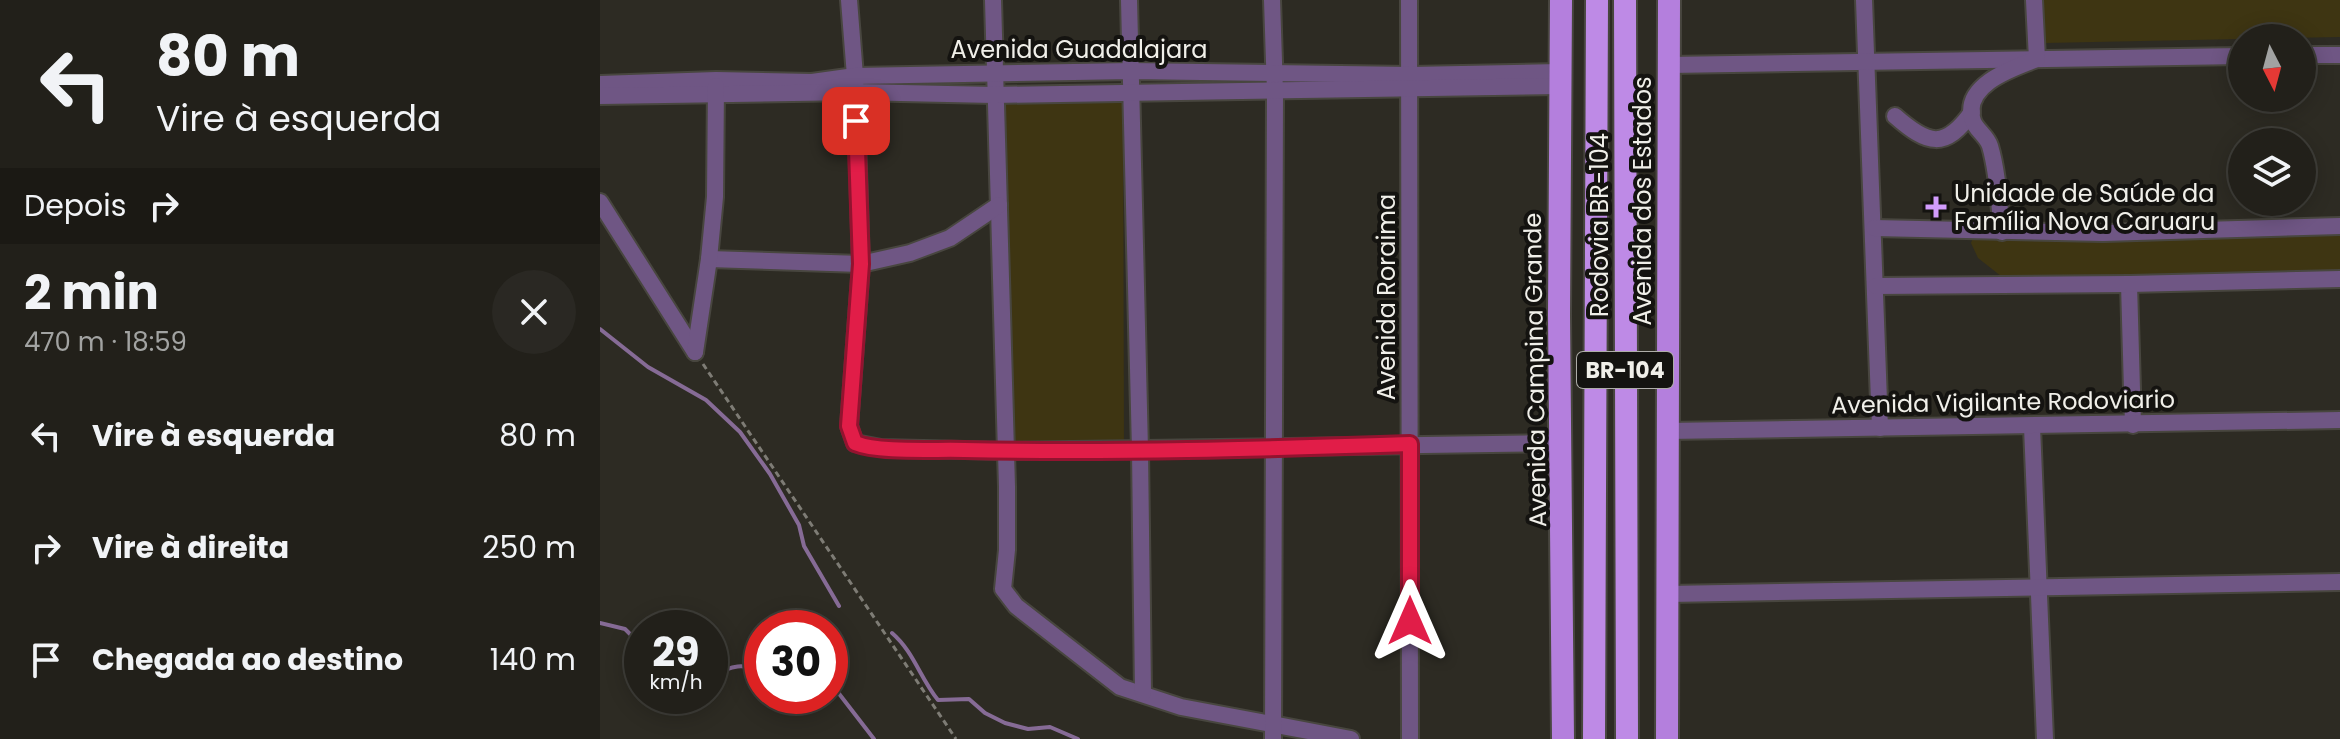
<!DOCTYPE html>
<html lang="pt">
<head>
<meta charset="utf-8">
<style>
	:root { --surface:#22201a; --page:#2a2823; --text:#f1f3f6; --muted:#a2a3a2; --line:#3f3e39 }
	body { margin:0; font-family:Poppins,sans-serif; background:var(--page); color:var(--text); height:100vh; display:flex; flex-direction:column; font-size:30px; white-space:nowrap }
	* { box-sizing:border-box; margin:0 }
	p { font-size:26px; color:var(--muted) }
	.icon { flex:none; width:44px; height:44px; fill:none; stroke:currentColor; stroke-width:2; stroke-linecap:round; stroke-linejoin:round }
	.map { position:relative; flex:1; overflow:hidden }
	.details { display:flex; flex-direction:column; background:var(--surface); width:600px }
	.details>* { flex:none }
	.top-card { background:#22201a; color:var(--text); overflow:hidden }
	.needle { width:52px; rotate:174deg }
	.controls { position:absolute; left:1628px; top:24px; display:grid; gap:16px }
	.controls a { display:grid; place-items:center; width:88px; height:88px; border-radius:50%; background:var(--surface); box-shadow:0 4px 20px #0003,0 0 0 2px var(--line); font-size:40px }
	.speed { position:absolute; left:24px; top:610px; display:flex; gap:16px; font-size:40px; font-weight:700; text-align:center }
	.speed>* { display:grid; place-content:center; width:104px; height:104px; border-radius:50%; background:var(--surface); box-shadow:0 4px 20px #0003,0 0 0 2px var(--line); line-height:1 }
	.speed small { font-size:20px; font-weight:400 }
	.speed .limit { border:12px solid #d22; background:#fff; color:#111 }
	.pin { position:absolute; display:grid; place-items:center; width:68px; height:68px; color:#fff; margin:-34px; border-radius:16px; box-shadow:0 4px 12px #0006 }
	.me { position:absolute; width:88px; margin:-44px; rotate:0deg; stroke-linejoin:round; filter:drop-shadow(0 0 6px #0008) }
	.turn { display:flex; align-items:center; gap:28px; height:168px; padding:0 24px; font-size:36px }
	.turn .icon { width:104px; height:104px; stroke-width:2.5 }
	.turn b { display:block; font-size:56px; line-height:68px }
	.then { display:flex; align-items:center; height:76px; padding:0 24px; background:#0003; gap:16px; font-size:30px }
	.round { display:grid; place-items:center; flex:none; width:84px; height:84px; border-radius:42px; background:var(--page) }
	.head { display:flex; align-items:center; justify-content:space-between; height:136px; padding:0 24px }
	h1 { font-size:48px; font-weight:700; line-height:60px }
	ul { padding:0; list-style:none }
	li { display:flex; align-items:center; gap:24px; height:112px; padding:0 24px }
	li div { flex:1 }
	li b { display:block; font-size:30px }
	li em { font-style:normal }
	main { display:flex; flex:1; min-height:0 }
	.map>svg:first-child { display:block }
	.green { fill:#3e3512 }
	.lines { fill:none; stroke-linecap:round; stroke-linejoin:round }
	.stream { stroke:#866b96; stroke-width:4 }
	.minor-casing { stroke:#48463f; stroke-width:20 }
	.primary-casing { stroke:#48463f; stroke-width:26 }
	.trunk-casing { stroke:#48463f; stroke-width:26 }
	.path { stroke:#7e7c75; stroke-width:3; stroke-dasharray:6 4; stroke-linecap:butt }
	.minor { stroke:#6f5684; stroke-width:16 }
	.primary { stroke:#b47fdd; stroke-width:22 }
	.trunk { stroke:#be8ae6; stroke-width:22 }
	.route-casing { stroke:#92132f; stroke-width:20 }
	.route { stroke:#e11d48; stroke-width:14 }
	.poi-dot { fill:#d29cfd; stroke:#141310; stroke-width:3 }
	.labels { text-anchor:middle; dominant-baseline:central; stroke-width:8; stroke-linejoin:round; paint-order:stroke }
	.shield { fill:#141310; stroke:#aeada8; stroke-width:2 }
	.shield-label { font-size:22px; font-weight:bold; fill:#f0efe9 }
	.street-label { font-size:24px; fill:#f0efe9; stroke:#141310 }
	.poi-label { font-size:24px; fill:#f0efe9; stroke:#141310; text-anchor:start }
</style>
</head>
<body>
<main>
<section class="details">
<div class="top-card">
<div class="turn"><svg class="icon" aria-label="left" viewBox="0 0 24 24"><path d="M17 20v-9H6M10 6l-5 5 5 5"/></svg><div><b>80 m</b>Vire à esquerda</div></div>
<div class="then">Depois<svg class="icon" aria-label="right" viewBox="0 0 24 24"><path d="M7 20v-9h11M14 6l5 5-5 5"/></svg></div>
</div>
<div class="head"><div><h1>2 min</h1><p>470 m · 18:59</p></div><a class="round"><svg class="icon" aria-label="close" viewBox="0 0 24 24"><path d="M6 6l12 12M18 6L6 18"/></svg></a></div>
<ul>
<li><svg class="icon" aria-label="left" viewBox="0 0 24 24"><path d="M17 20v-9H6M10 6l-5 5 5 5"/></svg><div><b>Vire à esquerda</b></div><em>80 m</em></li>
<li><svg class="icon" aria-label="right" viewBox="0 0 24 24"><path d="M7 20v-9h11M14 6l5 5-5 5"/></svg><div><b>Vire à direita</b></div><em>250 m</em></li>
<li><svg class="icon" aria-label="arrive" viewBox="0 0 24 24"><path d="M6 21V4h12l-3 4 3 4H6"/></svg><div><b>Chegada ao destino</b></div><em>140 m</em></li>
</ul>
</section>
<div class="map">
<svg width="1740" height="739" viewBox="0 0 1740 739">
	<rect width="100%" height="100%" fill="#2d2b23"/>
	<g class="green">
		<polygon points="1443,0 1740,0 1740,37 1445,43"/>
		<polygon points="523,100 524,448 403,446 405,102"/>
		<polygon points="1740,231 1740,272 1406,280 1378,258 1371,243 1374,235"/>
	</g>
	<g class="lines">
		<g class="stream">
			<polyline points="0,329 48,367 106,400 140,432 170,474 199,525 204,546 239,606"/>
			<polyline points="0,623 25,629 31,635 32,643 27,646 27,655 42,657"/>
			<path d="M292,633C314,652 320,678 338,700L369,699L385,713L405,723L428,729L450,727L478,739"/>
			<path d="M110,675L114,676C131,665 144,663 162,672"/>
			<polyline points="230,682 274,739"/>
		</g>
		<defs>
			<g id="minor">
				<polyline points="249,0 255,76 261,264 249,426 255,443 281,448 407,451 962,443"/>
				<polyline points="393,0 407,487 407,550 403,589 416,606 520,687 581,707 751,739"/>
				<polyline points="529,0 540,450 543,693"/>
				<polyline points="672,0 675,92 673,739"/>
				<polyline points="809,0 810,739"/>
				<polyline points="1264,0 1280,428"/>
				<polyline points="1702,55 1740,55"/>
				<polyline points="1069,65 1642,56"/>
				<polyline points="0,84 116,80 212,82 255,76 531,71 811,75 960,72"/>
				<polyline points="0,96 255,92 394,95 960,86"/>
				<path d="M1295,116C1328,145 1345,150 1372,112"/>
				<polyline points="0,202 95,352"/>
				<polyline points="1274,228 1503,233 1740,226"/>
				<path d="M1402,232C1399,204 1398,173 1390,146C1387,136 1376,130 1373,121C1361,85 1413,68 1437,59L1434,0"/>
				<polyline points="109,259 261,264 310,253 350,238 399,205"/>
				<polyline points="1529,284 1533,425"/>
				<polyline points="1276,286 1529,284 1740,279"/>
				<polyline points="95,352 109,259 115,197 116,86"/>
				<polyline points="1432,427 1445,739"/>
				<polyline points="1067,431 1740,420"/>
				<polyline points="1068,594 1740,582"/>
			</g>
			<g id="primary">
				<polyline points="961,0 959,315 963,739"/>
				<polyline points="1067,739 1069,0"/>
			</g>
			<g id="trunk">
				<polyline points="1025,0 1027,739"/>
				<polyline points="994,739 997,0"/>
			</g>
		</defs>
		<use href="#minor" class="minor-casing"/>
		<use href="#primary" class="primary-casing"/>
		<use href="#trunk" class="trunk-casing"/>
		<polyline class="path" points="103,364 356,739"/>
		<use href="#minor" class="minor"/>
		<use href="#primary" class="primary"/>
		<use href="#trunk" class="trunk"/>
	</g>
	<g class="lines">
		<defs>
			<path id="route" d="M256,121L261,264L249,426L255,443C279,453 336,449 364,450C513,453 662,449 810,444V621"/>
		</defs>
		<use href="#route" class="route-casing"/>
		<use href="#route" class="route"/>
	</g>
	<path class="poi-dot" d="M1332 195h8v8h8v8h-8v8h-8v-8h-8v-8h8z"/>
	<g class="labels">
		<rect class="shield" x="977" y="352" width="96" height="36" rx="6"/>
		<g class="shield-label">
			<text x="1025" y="370">BR-104</text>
		</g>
		<g class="street-label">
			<text x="479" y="49">Avenida Guadalajara</text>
			<text transform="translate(1042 201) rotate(-90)">Avenida dos Estados</text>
			<text transform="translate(999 225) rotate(-90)">Rodovia BR-104</text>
			<text transform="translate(786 297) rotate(-90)">Avenida Roraima</text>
			<text transform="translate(935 370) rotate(-91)">Avenida Campina Grande</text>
			<text transform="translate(1403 402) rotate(-1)">Avenida Vigilante Rodoviario</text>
		</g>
		<g class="poi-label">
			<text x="1354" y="193">Unidade de Saúde da<tspan x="1354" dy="28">Família Nova Caruaru</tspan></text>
		</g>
	</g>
</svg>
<div class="controls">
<a><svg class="needle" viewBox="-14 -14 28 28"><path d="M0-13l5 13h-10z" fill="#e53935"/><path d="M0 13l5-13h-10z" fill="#a2a3a2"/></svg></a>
<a><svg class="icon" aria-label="layers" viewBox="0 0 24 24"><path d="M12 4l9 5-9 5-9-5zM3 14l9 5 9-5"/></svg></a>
</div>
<div class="speed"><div>29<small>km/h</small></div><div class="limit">30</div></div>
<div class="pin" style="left:256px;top:121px;background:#d93025"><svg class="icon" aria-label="arrive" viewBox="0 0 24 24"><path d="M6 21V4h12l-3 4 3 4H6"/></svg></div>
<svg class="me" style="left:810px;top:621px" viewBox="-20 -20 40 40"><path d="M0-17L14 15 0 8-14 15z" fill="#e11d48" stroke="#fff" stroke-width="4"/></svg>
</div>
</main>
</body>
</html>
